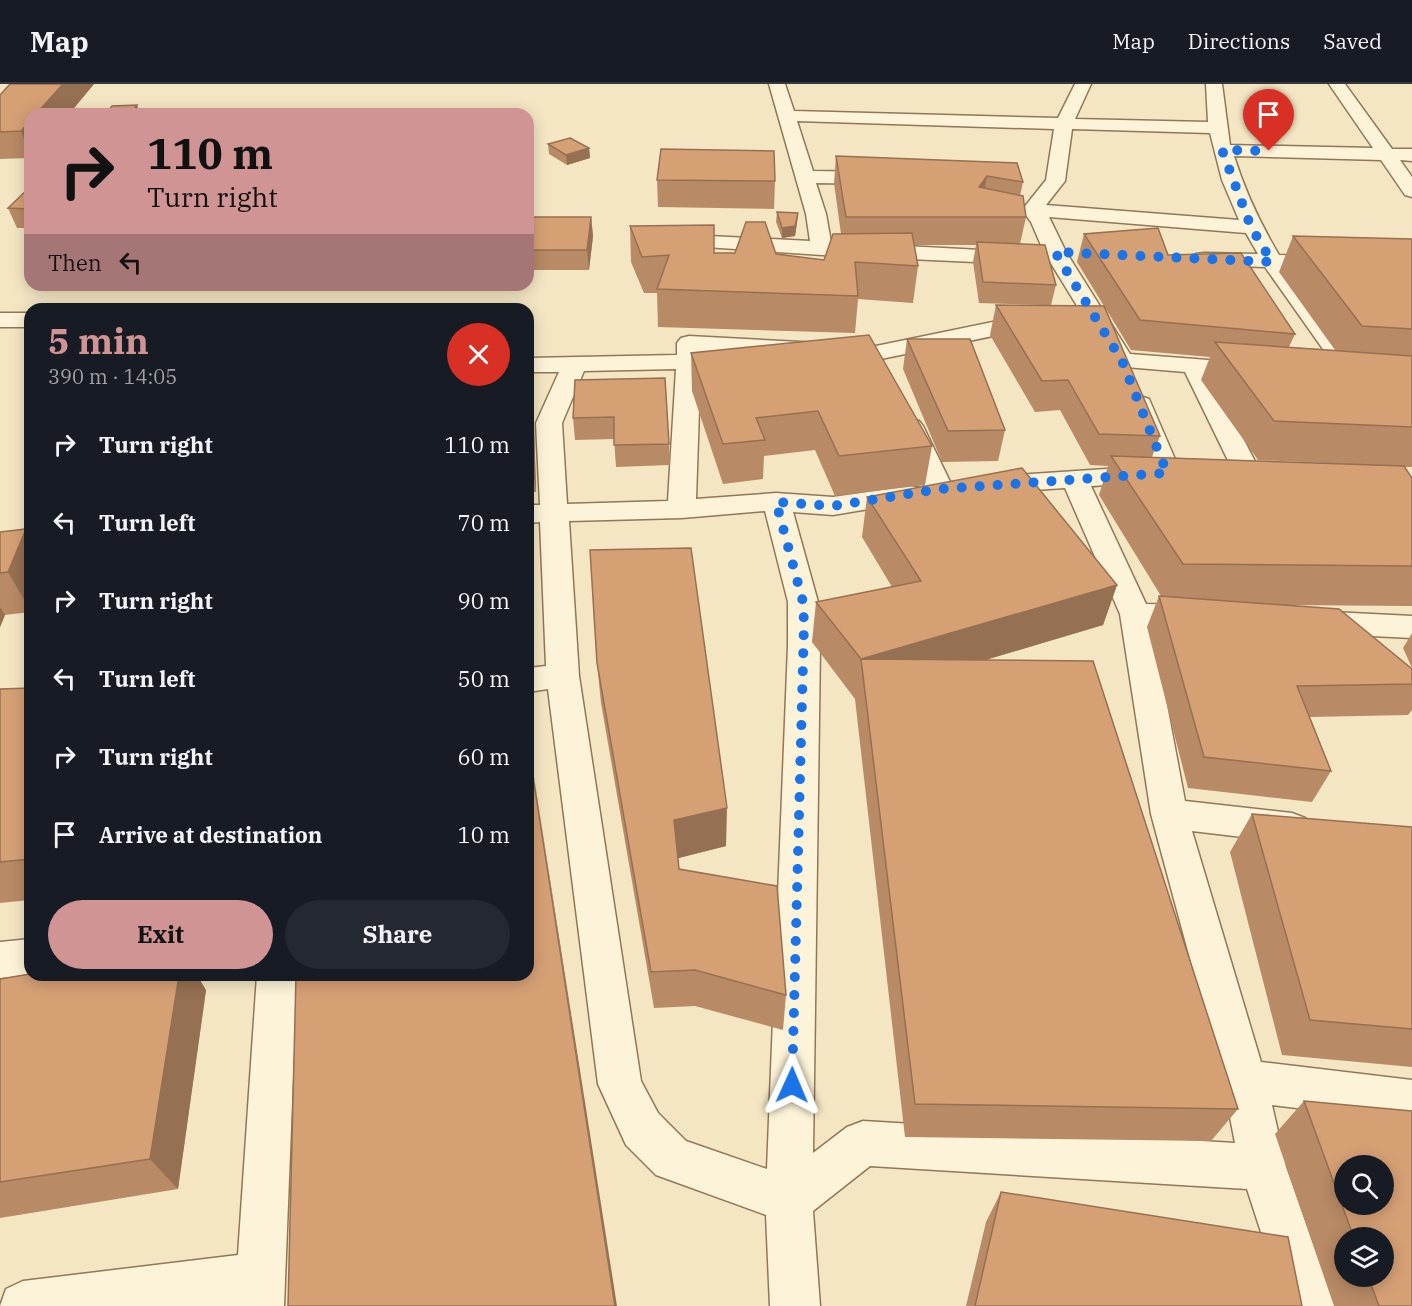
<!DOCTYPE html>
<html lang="en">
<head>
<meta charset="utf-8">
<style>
	:root { --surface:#171b24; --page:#242831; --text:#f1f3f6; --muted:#9ea1a6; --line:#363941; --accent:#d09495 }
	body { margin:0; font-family:"IBM Plex Serif",serif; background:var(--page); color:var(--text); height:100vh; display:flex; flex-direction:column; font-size:22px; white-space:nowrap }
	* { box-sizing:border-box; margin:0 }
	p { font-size:20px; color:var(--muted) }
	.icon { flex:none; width:33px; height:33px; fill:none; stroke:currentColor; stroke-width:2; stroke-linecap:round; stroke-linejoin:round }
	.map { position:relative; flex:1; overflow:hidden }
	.sheet { position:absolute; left:24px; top:219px; width:510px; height:678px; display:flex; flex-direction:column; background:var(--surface); border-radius:18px; box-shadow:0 3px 15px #0003 }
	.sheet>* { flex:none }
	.hud { position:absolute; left:24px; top:24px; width:510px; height:183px; border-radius:18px; box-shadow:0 3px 15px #0003; background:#d09495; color:#111; overflow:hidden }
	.buttons { position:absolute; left:1334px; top:1071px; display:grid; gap:12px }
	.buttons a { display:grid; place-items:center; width:60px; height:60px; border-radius:50%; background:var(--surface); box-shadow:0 3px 15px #0003; font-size:30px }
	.pin { position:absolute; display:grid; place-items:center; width:51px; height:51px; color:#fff; margin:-62px -26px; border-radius:50% 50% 50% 0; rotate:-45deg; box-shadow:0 0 6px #0007 }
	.pin .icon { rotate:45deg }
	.me { position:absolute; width:66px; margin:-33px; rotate:1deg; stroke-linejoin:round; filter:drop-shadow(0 0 4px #0008) }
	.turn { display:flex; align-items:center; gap:21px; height:126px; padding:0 24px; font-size:27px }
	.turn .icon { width:78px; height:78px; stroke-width:2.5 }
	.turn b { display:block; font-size:42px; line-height:51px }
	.then { display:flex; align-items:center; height:57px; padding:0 24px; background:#0003; gap:12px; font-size:22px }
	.round { display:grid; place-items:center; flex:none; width:63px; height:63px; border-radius:32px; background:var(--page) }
	.overview { display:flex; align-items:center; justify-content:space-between; height:102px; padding:0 24px }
	h1 { font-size:36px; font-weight:700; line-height:45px; color:var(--accent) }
	.button { display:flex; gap:12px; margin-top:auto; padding:12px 24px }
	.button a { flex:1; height:69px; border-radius:36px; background:var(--accent); color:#111; font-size:24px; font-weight:700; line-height:69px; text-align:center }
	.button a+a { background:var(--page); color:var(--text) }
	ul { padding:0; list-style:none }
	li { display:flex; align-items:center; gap:18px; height:78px; padding:0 24px }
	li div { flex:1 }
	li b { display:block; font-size:22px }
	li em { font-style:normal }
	header { display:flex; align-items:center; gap:36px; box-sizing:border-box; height:84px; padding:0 30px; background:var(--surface); border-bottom:2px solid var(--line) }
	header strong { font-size:28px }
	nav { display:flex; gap:33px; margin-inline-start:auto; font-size:21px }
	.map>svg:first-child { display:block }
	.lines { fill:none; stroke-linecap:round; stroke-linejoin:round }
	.street-casing { stroke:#917757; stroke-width:3 }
	.street { fill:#fdf3d8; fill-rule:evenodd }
	.wall { fill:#b88a65; fill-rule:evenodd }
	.shaded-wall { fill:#967052 }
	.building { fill:#d6a075; stroke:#967052; stroke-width:1.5; fill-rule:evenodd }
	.route { stroke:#1a73e8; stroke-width:10; stroke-dasharray:0 18 }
</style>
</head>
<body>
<header>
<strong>Map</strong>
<nav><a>Map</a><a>Directions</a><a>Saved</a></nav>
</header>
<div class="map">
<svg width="1412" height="1222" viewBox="0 0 1412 1222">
	<rect width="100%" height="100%" fill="#f4e6c3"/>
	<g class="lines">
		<defs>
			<g id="street">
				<path d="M769,0H785L794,27L1058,34L1075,0H1091L1075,35L1208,38L1206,0H1222L1230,61L1373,64L1329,0H1345L1392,65H1412V77L1400,76L1412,93V113L1405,111L1381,76L1234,72C1245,107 1260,139 1279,171L1412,175V187L1287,184L1365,290L1362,295L1353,297L1344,295L1265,183L1204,181L1196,180L1193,175L1196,170L1204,169L1258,170L1246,149L1049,133L1066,168L1130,270L1260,280L1263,285L1260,290L1251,292L1210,290L1263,393L1259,399L1249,401L1239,399L1185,288L1114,282L1044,168L1031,138L1022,126L1046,96L1054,45L797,37L813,87L879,88L886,90L889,94L886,98L879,100L816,99L826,130L831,158L1019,168L1027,169L1030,174L1027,179L1019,180L822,171L662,160L659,156L662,152L669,150L810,157L806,130ZM1072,45L1210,49L1222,96L1239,136L1046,121L1065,97Z"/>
				<rect x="0" y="229" width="30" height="14"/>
				<path d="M1027,231L1043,234L1047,239L1043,244L1027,245L876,276L701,267L696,415L776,409L833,413L910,402L920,404L924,410L920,416L910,418L833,431L793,428L818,518L820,562L813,1069L847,1043L863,1037L1235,1059L1223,997L1151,730L1120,530L1065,404L988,409L978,407L974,401L978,395L988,393L1151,382L1127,320L1131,315L1140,312L1149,315L1181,389L1177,395C1170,396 1164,395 1158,396C1136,398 1114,401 1091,402L1146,520L1197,521L1208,525L1212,532L1208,539L1197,543L1152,541L1185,717L1292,729L1305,734L1310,744L1305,754L1292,759L1192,747L1261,978L1412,996V1038L1272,1021L1286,1083L1335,1222H1285L1247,1105L870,1082L813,1127L820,1222H770L766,1131L656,1091L626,1061L598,1000L548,605L528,608V584L546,582L540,438L528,439V421H540L536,339L559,288H528V274L677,271V259L681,254L689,252L876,262ZM676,285L668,417L567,420L562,339L584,287ZM765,427L788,518V562L767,1085L686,1057L658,1029L641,997L579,592L569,437L682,434Z"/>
				<polygon points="910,334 919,337 923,342 954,406 950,412 940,414 930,412 926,406 897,342 901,337"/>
				<polygon points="1312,527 1412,532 1412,554 1312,549 1301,546 1296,538 1301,530"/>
				<polygon points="30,855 30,891 0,894 0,858"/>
				<polygon points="257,891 297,891 284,1222 0,1222 6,1205 23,1197 238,1171"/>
			</g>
		</defs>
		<use href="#street" class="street-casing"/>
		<use href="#street" class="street"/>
	</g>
	<g class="wall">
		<polygon points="10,0 94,0 69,30 30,30 30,74 0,75 0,11"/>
		<polygon points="548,60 589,64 590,74 567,81 549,70"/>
		<path d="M836,72L1017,79L1023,98L1020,112L1026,133L1020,160L1056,201L1051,221L1104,222L1077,178L1084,150L1168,171L1295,250L1289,263L1335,266L1279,188L1293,152L1412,155V383H1404L1412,394V522L1284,521L1412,585V626L1408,631L1310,633L1331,687L1312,718L1188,704L1147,543L1159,512H1161L1099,411L1108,382L1090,381L1060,326L1035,328L990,251L996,221H1041L979,219L973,178L976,161H914L918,182L913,219L858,215L855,249L658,243L657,209H644L631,178L630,142L714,169L776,170L824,176L841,150L834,99ZM1106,225L1131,266L1210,273L1201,296L1258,376L1370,381L1152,373L1160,352Z"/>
		<polygon points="657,96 775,97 774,125 658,123"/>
		<polygon points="30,105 30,144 17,144 8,124"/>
		<polygon points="777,128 798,129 797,139 795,152 782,154 776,138"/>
		<polygon points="528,133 591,133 593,152 589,186 528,186"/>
		<polygon points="907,255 1005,346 998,377 942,378 903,285"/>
		<polygon points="691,269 932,362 925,401 835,412 815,366 764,372 763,395 723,400 692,307"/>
		<polygon points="528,276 530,276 533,307 536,408 528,409"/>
		<polygon points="575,296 669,360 670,381 616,383 614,355 575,356 573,334"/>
		<polygon points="867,413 1117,501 1103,541 985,576 1238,1025 1211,1057 905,1053 855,615 812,558 816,518 892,503 862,453"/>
		<polygon points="0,448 30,452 30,528 5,531 0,543"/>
		<polygon points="1412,549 1412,584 1403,564"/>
		<polygon points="597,579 726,762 678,774 679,785 786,911 783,946 695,922 654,924 601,619"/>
		<polygon points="30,604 30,816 0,819 0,605"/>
		<polygon points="1252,730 1412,743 1412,983 1282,971 1230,768"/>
		<polygon points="0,895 206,906 178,1105 0,1134"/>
		<path d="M1304,1017L1412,1027V1222H1334L1275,1050ZM1344,1082H1383V1120H1344ZM1344,1154H1383V1192H1344Z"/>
		<polygon points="1001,1108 1302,1222 966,1222 986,1138"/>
	</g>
	<g class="shaded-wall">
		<polygon points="63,0 94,0 69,30 36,30"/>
		<polygon points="137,21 140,30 131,30"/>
		<polygon points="30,37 30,69 21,47"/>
		<polygon points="589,64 590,74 567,81 566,71"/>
		<polygon points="987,92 982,119 979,103"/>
		<polygon points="798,129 797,139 795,152 782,154 782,144"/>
		<polygon points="591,133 593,152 589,186 587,166"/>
		<polygon points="530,276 533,307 536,408 532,377"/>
		<polygon points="26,445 30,452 30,526 8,488"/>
		<polygon points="1117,501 1103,541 865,612 861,575"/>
		<polygon points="0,523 5,531 0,543"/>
		<polygon points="528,655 617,1222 615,1222"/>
		<polygon points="727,724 726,762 675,775 674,736"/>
		<polygon points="179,891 197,891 206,906 178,1105 150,1075"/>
	</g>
	<g class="building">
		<polygon points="10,0 63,0 36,30 30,30 30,37 21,47 0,48 0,11"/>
		<polygon points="137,21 131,30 106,30 112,22"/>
		<polygon points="570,54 589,64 566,71 548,60"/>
		<polygon points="661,65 774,67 775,97 657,96"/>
		<polygon points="836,72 1017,79 1023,98 987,92 979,103 1023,112 1026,133 846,133"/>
		<polygon points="28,105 30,105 30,125 8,124"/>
		<polygon points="777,128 798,129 795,142 782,144"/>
		<polygon points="528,133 591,133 587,166 528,166"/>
		<polygon points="746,138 765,138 776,170 824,176 833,150 912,149 918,182 855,178 858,212 657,205 669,171 642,173 630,142 714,141 714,169 735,169"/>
		<polygon points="1158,144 1168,171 1241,169 1295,250 1140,236 1084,150"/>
		<polygon points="1293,152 1412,155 1412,245 1362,242"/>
		<polygon points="977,158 1045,161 1056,201 983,198"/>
		<polygon points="996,221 1104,222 1160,352 1099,350 1068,296 1042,297"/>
		<polygon points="869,251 932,362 839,372 818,327 756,334 765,356 723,360 691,269"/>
		<polygon points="907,255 970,255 1005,346 948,347"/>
		<polygon points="1215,258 1412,272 1412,343 1274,337"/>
		<polygon points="528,276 530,276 532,377 528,377"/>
		<polygon points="665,294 669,360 614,361 614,333 573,334 575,296"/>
		<polygon points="1111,372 1404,382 1412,394 1412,482 1183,480"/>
		<polygon points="1022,384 1117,501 861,575 816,518 921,497 867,413"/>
		<polygon points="26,445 8,488 0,489 0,448"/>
		<polygon points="691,464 727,724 674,736 679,785 777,802 786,911 695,886 651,888 597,579 590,466"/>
		<polygon points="1159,512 1339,525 1412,585 1412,600 1297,602 1331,687 1204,673"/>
		<polygon points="861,575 1093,577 1238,1025 915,1020"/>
		<polygon points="30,604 30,775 0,778 0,605"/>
		<polygon points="528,660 615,1222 288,1222 296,891 528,891"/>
		<polygon points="1252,730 1412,743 1412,945 1310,936"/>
		<polygon points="30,890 179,891 150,1075 0,1098 0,895"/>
		<path d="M1304,1017L1412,1027V1222H1379L1368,1192H1383V1154H1354ZM1344,1082H1383V1120H1344Z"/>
		<polygon points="1001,1108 1288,1153 1302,1222 975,1222"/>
	</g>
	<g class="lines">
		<polyline class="route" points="792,1001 804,540 803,518 776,418 833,422 940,405 1167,389 1122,277 1055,168 1272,178 1251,143 1222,66 1269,67"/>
	</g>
</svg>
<div class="buttons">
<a><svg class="icon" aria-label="search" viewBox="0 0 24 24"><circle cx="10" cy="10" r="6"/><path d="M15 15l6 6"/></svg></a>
<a><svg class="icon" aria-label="layers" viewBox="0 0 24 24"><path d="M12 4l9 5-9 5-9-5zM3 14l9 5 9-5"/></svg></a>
</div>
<div class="pin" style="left:1269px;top:67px;background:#d93025"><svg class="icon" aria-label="arrive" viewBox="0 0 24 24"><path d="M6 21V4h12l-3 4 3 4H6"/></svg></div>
<svg class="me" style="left:792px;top:1001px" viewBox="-20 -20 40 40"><path d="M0-17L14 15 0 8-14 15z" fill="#1a73e8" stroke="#fff" stroke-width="4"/></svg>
<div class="hud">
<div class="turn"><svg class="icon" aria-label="right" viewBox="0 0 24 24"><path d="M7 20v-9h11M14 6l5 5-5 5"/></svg><div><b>110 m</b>Turn right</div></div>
<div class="then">Then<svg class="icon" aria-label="left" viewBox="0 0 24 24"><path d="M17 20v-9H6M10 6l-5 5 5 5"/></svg></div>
</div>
<section class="sheet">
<div class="overview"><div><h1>5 min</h1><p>390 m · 14:05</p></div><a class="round" style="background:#d93025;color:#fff"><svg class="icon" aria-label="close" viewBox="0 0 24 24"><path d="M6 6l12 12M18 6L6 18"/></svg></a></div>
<ul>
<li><svg class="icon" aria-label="right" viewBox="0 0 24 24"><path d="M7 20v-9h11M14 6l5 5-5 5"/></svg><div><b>Turn right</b></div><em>110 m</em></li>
<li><svg class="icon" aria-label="left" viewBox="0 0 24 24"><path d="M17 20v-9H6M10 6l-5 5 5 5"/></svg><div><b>Turn left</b></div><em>70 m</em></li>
<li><svg class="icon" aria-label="right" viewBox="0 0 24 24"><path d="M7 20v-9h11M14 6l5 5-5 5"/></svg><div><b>Turn right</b></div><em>90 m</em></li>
<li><svg class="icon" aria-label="left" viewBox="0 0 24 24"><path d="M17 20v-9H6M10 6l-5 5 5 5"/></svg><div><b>Turn left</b></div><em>50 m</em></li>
<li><svg class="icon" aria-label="right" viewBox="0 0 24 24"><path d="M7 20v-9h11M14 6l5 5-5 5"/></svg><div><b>Turn right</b></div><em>60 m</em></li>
<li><svg class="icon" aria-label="arrive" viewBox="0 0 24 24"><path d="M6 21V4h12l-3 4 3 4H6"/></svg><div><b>Arrive at destination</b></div><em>10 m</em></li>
</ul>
<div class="button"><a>Exit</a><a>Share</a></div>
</section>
</div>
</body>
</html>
